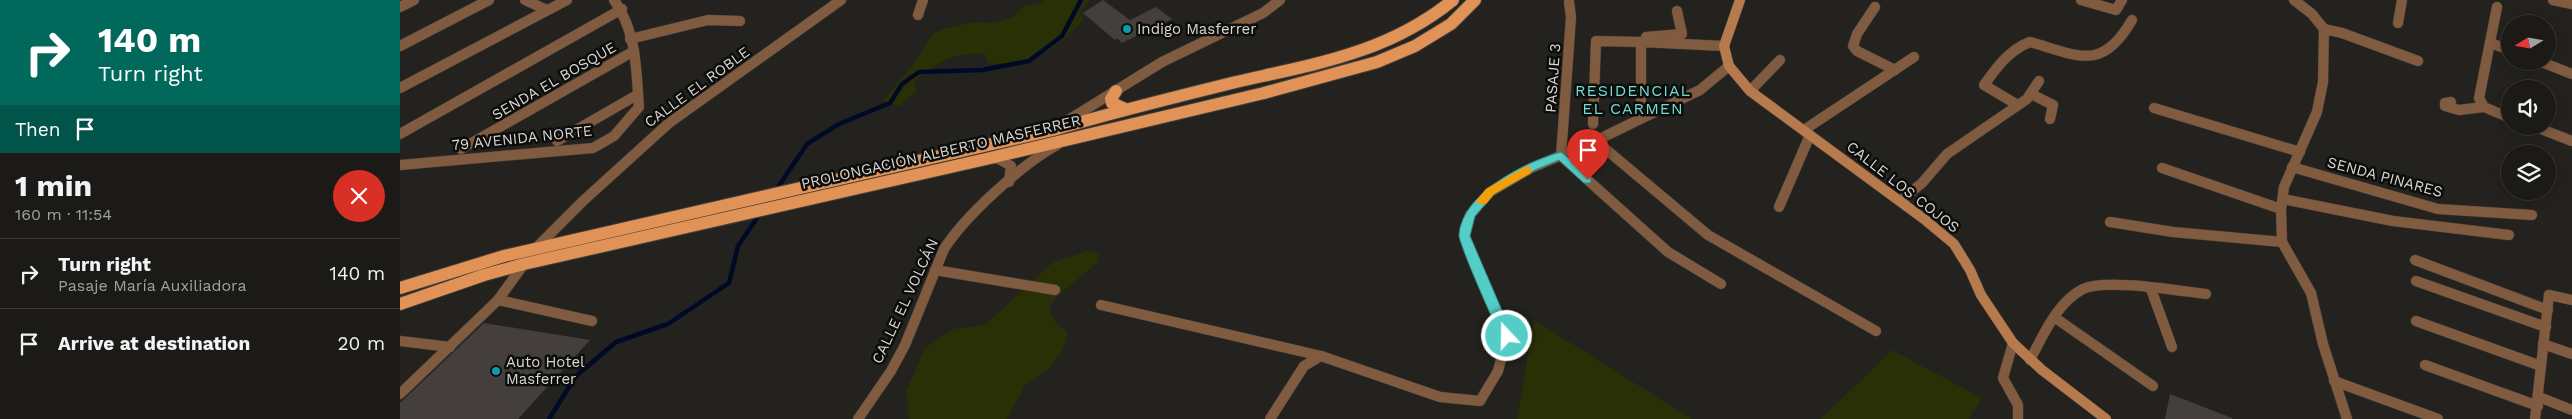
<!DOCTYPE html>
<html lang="en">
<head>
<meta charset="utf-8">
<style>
	:root { --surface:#1b1a16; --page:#282723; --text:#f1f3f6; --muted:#a0a1a1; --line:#393835 }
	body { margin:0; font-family:"Work Sans",sans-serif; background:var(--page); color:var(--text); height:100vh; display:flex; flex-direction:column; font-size:19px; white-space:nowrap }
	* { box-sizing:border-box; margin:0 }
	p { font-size:16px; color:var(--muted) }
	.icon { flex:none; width:28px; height:28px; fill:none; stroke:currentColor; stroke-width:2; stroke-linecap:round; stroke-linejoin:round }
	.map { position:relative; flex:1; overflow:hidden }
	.drawer { display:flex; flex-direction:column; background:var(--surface); width:400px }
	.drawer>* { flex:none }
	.guide { background:#00695c; color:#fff; overflow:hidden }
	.needle { width:32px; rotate:259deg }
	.buttons { position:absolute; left:2101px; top:15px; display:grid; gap:10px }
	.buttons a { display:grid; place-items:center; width:55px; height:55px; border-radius:50%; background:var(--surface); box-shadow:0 2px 12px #0003,0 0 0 1px var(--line); font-size:25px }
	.pin { position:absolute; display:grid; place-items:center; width:42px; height:42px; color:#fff; margin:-51px -21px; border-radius:50% 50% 50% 0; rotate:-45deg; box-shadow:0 0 5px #0007 }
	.pin .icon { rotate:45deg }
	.me { position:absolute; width:55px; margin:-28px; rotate:339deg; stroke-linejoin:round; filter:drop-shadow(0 0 4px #0008) }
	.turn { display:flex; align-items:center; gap:18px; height:105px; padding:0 15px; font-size:22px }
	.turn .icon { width:65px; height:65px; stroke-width:2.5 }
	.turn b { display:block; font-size:35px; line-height:42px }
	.then { display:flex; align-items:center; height:48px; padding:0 15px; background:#0003; gap:10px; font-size:19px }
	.round { display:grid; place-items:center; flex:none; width:52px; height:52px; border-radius:26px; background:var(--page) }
	.head { display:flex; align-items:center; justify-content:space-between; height:85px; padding:0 15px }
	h1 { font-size:30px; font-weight:700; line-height:38px }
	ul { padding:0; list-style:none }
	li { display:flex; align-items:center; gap:15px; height:70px; padding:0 15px; border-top:1px solid var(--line) }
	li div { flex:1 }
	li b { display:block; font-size:19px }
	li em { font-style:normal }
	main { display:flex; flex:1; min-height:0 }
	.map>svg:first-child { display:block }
	.green { fill:#2a3006 }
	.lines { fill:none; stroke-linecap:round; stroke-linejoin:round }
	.stream { stroke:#000926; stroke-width:4.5 }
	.building { fill:#443f3c }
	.street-casing { stroke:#413f3b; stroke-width:11 }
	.secondary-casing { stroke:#413f3b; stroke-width:11 }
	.primary-casing { stroke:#413f3b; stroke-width:14 }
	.street { stroke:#815b3f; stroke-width:10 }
	.secondary { stroke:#b77a4d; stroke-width:10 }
	.primary { stroke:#e19256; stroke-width:12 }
	.route { fill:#54cdc7; stroke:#378581 }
	.slow { fill:#f59e0b }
	.culture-dot { fill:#0f9aa8; stroke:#0c0c0a; stroke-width:2 }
	.labels { text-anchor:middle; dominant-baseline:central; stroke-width:5; stroke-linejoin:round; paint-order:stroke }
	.poi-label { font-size:15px; fill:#d9d8d5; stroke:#0c0c0a; text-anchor:start }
	.street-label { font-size:15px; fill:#d9d8d5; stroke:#0c0c0a }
	.neighbourhood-label { font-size:16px; letter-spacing:1px; fill:#70dcd5; stroke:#0c0c0a }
</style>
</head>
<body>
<main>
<section class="drawer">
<div class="guide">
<div class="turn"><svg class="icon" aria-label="right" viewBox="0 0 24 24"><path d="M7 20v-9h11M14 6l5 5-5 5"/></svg><div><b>140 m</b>Turn right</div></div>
<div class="then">Then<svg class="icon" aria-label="arrive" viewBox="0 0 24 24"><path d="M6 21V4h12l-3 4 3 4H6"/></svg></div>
</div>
<div class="head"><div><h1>1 min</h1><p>160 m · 11:54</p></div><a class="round" style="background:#d93025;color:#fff"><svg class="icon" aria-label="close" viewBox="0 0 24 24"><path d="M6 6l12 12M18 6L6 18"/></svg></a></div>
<ul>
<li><svg class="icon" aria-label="right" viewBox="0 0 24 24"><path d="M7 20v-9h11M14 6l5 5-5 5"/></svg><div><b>Turn right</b><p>Pasaje María Auxiliadora</p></div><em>140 m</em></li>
<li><svg class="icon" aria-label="arrive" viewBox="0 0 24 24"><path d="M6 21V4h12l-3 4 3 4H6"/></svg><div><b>Arrive at destination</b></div><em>20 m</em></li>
</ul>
</section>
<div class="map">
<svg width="2172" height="419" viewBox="0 0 2172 419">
	<rect width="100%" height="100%" fill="#24221e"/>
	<g class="green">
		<path d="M645,0H690L679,13L684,18C662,46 625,73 587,62L585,54C552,52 541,61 515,80L516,91L501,106L483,101L515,62L532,35L543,29L575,22L594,23L614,17L624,6L639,4Z"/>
		<polygon points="687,251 699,254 697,263 655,298 649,308 656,324 668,332 662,351 646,371 626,384 607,419 509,419 506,391 525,348 553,329 585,325 652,263"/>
		<polygon points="1134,320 1292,419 1117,419"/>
		<polygon points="1492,350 1582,398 1569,419 1421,419"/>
	</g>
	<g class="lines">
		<g class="stream">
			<polyline points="376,190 407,144 439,124 490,103 502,84 519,72 582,70 629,61 662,36 681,0"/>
			<polyline points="149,419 176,376 216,342 268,324 329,283 338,246 357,218"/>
		</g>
	</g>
	<g class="building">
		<polygon points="703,0 730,20 756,7 772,19 722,43 717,38 715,40 683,13"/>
		<polygon points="84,323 190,340 118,419 0,419 0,403"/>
		<polygon points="1770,394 1832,418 1832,419 1765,419"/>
	</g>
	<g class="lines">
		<defs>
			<g id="street">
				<polyline points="125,0 147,10"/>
				<polyline points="1681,0 1716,10 1722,0"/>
				<polyline points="1894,0 1912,14 1924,29 1923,82 1917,112 1884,187 1881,209 1882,242 1911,293 1923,344 1947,419"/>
				<polyline points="2153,0 2172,4"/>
				<polyline points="1169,2 1171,17 1161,156 1268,252 1321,284"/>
				<polyline points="0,7 14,0"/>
				<polyline points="1475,7 1457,34 1453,46 1457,51 1495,70"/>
				<polyline points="2097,7 2079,98 2084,107 2110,118"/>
				<polyline points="518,15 523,0"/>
				<polyline points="1998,23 2002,0"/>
				<polyline points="1924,29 1942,33 2018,61"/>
				<polyline points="1246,37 1282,34 1277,11"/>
				<polyline points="230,39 308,20 340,21"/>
				<polyline points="2090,43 2110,50"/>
				<polyline points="0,46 89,0"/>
				<polyline points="2139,61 2172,74"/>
				<polyline points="0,88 167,0"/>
				<polyline points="1350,91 1380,60"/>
				<polyline points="1631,94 1653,105 1650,119"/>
				<polyline points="2051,102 2045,103 2045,106 2059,110 2084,107"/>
				<path d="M1616,104L1584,85C1597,67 1609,50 1630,42C1679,56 1702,72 1732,20"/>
				<polyline points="1754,108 1900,152"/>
				<polyline points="1241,109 1241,42 1324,46"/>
				<polyline points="662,124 762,62 863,13 880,0"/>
				<polyline points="1193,124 1196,41 1241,42"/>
				<polyline points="2133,126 2172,141"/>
				<polyline points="1404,130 1514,57"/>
				<polyline points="0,134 222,9"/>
				<polyline points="157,141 237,95"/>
				<polyline points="1196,141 1308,235 1476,331"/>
				<polyline points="61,149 234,51"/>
				<polyline points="591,158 599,159 611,166 609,182"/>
				<path d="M0,165L193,148L214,136L239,107C236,70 237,32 214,0"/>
				<polyline points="1892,167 2038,209 2132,215"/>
				<polyline points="1762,168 1881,209"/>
				<polyline points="1883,199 1993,221 2109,235"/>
				<polyline points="1500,201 1522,183 1547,154 1627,99 1639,81"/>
				<polyline points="1379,207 1410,135"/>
				<polyline points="1710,222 1773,232 1882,242"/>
				<polyline points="135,249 183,201 269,123 441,0"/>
				<polyline points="2015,260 2148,310"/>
				<polyline points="535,270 655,290"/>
				<polyline points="2016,281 2146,327"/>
				<polyline points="1751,289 1772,347"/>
				<polyline points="2149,295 2172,300"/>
				<polyline points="98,300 192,321"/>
				<polyline points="701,305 921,356"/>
				<polyline points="1654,317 1753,386"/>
				<polyline points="2016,321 2141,366"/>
				<polyline points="0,341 50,347"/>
				<polyline points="1613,343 1603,378 1618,405 1618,419"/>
				<polyline points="2143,344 2172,354"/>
				<path d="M1630,360C1643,336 1657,302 1683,289C1705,278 1779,291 1806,294"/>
				<polyline points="2025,365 2138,406"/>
				<polyline points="1934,381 2038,419"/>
				<polyline points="0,394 98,300 124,264"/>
				<polyline points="2139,397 2172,410"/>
				<path d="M458,419L491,371L505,345L544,249C566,215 621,165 657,145"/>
				<polyline points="870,419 904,366 921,356 1040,397 1080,401 1098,371 1107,336 1064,236 1070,215 1090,192 1131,168 1189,144 1300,90 1329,66"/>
				<polyline points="2135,419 2149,295"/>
			</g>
			<polyline id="secondary" points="1340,0 1324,46 1329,66 1350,91 1524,219 1554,244 1570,270 1581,295 1613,343 1642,370 1706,419"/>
			<g id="primary">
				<polyline points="716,91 711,99 712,103 725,109"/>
				<path d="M0,288L104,256L653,130C714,112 775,97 836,82C915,64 988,53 1053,0"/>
				<polyline points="0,304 84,275 124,264 586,159 864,93 977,62 1015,46 1051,24 1075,0"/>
			</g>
		</defs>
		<use href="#street" class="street-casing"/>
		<use href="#secondary" class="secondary-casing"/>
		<use href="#primary" class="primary-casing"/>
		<use href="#street" class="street"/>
		<use href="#secondary" class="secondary"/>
		<use href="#primary" class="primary"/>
	</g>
	<path class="route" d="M1161,152L1191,177V183H1184L1159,160L1135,170L1094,194L1075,216L1070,236L1113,336L1107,341L1100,336C1094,322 1058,243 1059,234C1063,193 1125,162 1161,152Z"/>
	<polygon class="slow" points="1127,166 1131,167 1131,173 1094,194 1086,204 1078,204 1076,201 1086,189"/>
	<g class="culture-dot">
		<circle cx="727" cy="29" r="5"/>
		<circle cx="96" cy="371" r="5"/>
	</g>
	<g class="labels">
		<g class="poi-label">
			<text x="737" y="29">Indigo Masferrer</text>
			<text x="106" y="362">Auto Hotel<tspan x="106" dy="17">Masferrer</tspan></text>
		</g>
		<g class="street-label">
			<text transform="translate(1153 78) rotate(-86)">PASAJE 3</text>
			<text transform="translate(154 81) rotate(-30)">SENDA EL BOSQUE</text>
			<text transform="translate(297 87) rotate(-36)">CALLE EL ROBLE</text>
			<text transform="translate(122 138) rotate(-6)">79 AVENIDA NORTE</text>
			<text transform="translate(541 152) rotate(-13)">PROLONGACIÓN ALBERTO MASFERRER</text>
			<text transform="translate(1985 177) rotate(15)">SENDA PINARES</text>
			<text transform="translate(1503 187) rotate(38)">CALLE LOS COJOS</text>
			<text transform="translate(505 301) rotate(-65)">CALLE EL VOLCÁN</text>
		</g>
		<g class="neighbourhood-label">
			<text x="1233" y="90">RESIDENCIAL<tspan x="1233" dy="18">EL CARMEN</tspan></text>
		</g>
	</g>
</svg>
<div class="buttons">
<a><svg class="needle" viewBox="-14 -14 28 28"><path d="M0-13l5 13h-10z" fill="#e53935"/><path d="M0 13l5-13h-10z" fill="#a0a1a1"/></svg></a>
<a><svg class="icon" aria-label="sound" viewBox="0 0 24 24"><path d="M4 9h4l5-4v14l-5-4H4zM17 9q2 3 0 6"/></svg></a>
<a><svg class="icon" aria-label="layers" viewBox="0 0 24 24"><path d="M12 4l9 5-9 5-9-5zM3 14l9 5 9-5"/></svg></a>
</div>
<div class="pin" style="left:1188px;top:180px;background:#d93025"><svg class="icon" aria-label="arrive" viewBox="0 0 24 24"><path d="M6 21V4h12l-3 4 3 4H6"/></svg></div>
<svg class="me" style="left:1107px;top:336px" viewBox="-20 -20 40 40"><circle r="17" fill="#54cdc7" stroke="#fff" stroke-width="3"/><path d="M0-11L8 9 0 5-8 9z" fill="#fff"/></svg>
</div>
</main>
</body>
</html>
